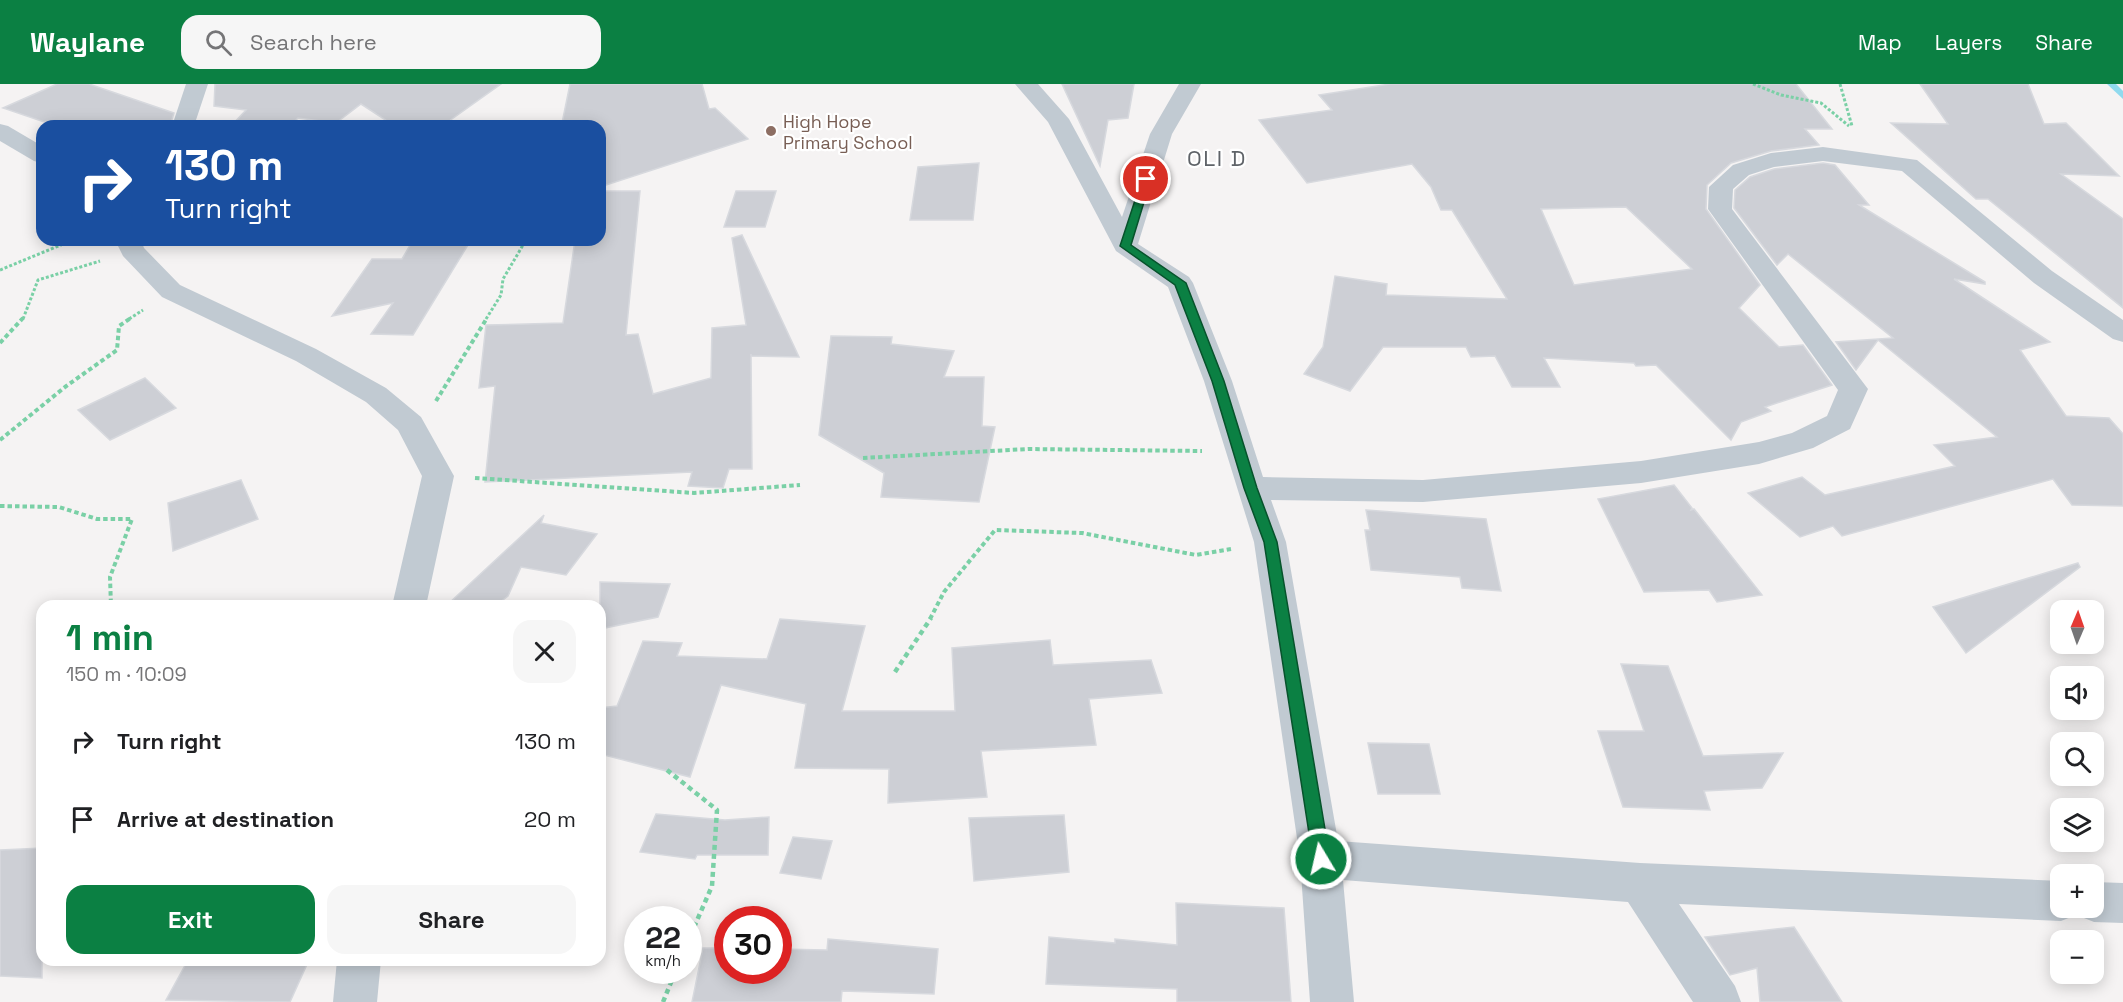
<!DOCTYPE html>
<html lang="en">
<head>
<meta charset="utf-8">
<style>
	:root { --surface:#fff; --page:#f6f6f6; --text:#202124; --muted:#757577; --accent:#0b8043 }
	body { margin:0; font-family:"Space Grotesk",sans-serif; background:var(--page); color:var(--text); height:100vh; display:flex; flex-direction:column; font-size:22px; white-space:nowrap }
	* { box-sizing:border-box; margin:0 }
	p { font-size:20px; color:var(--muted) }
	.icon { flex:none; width:33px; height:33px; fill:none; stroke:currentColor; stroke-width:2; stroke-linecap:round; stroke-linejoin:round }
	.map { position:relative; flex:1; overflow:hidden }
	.panel { position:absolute; left:36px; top:516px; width:570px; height:366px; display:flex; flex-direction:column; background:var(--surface); border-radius:18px; box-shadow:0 3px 15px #0003 }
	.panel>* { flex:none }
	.top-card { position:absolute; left:36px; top:36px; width:570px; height:126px; border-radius:18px; box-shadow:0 3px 15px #0003; background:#1a4fa0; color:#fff; overflow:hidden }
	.needle { width:39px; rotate:2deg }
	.tools { position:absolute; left:2050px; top:516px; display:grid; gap:12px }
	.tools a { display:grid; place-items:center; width:54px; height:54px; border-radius:12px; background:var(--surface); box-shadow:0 3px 15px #0003; font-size:30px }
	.speed { position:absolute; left:624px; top:822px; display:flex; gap:12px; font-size:30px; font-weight:700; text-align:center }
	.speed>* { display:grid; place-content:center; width:78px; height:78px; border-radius:50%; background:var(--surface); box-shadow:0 3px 15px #0003; line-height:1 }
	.speed small { font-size:15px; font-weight:400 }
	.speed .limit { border:9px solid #d22; background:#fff; color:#111 }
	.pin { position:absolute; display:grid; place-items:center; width:51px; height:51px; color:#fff; margin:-26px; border:3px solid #fff; border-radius:50%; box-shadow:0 2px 6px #0007 }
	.me { position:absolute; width:66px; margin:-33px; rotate:351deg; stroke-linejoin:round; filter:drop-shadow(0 0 4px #0008) }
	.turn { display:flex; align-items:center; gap:21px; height:126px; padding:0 30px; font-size:27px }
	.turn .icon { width:78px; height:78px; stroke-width:2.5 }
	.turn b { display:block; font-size:42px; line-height:51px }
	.round { display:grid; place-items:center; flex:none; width:63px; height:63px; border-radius:18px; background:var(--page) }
	.headline { display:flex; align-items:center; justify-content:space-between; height:102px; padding:0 30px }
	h1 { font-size:36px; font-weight:700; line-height:45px; color:var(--accent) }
	.cta { display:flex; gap:12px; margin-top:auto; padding:12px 30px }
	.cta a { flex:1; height:69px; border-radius:18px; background:var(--accent); color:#fff; font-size:24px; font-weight:700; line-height:69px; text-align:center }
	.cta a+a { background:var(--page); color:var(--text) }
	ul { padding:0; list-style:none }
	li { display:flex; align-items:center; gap:18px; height:78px; padding:0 30px }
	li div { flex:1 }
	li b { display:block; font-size:22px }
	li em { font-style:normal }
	header { display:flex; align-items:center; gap:36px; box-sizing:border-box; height:84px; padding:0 30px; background:var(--accent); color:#fff }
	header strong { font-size:28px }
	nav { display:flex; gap:33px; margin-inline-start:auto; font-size:21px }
	.search { width:420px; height:54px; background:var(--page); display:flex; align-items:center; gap:15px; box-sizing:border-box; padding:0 21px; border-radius:18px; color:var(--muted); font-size:22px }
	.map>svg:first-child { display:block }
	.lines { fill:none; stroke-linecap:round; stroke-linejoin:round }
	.stream { fill:#90daee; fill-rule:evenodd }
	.building { fill:#cdcfd5; stroke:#d7d9de; stroke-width:1.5; fill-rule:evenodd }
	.path-far2 { stroke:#7ad0a6; stroke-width:3; stroke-dasharray:3 2; stroke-linecap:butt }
	.path-far1 { stroke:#7ad0a6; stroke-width:4; stroke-dasharray:4.5 3; stroke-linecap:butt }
	.path { stroke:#7ad0a6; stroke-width:4.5; stroke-dasharray:5 4; stroke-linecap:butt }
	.minor { fill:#c1cad2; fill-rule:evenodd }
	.route { fill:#0b8043; stroke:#07532c; stroke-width:1.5 }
	.education-dot { fill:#8d6e63; stroke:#fff; stroke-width:2 }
	.labels { text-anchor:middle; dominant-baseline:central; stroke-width:4.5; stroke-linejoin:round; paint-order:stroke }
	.far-education-label { font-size:18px; fill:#785e54; stroke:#fff; text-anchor:start }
	.far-quarter-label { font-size:22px; letter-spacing:1.5px; fill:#5f6368; stroke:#fff }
</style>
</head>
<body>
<header>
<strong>Waylane</strong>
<div class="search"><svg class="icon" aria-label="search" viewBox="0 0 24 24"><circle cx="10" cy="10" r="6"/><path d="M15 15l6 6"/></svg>Search here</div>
<nav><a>Map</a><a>Layers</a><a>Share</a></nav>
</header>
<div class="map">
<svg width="2123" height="918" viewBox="0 0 2123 918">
	<rect width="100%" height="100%" fill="#f5f3f3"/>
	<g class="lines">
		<polygon class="stream" points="2107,0 2116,0 2123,7 2123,15"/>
	</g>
	<g class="building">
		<polygon points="57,0 89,0 174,29 170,42 56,42 3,24"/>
		<polygon points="215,0 501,0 442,42 425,42 404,37 393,41 361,20 336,39 298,34 290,42 231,42 246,26 214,22"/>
		<polygon points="570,0 702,0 709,25 715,24 748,55 600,103 600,42 562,39"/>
		<polygon points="1062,0 1134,0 1128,34 1108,36 1100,82"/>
		<path d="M1390,0H1796L1832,45H1805L1819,61L1771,67L1731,79L1707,101L1706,125L1760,201L1739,224L1779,263L1803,261L1832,301L1765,323L1771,327L1741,338L1731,356L1656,281L1636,282L1634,279L1544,274L1560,303H1512L1495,272L1471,273L1466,263H1383L1350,307L1304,290L1323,263L1335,192L1387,200L1386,211L1507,215L1452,126H1441L1431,103L1412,80L1307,99L1259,36L1332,26L1319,11ZM1626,123L1692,185L1574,201L1541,125Z"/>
		<polygon points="1920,0 2028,0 2044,40 2066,39 2119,92 2061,90 2123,135 2123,224 1988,115 1976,115 1891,39 1948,40"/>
		<polygon points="979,79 973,136 910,136 918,83"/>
		<polygon points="1823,79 1835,81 1869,121 1859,121 1985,198 1985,200 1954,195 2050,258 2020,266 2066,332 2109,334 2123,350 2123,422 2072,421 2053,395 1842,452 1833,442 1800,453 1748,409 1802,393 1825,411 1955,382 1934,361 1997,353 1878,256 1856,286 1836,258 1893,254 1788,170 1777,181 1734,124 1735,106 1750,93 1774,85"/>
		<polygon points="600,107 640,107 626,251 638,250 653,310 711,294 712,244 746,241 732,154 742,151 799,273 751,272 751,270 752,385 729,385 723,404 688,402 692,388 485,398 495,302 479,304 486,241 563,239 575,156 600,156"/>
		<polygon points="736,107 776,107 765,143 724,143"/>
		<polygon points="413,156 471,156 413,251 371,250 393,219 332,232 372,175 402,175"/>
		<polygon points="831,252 892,253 891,260 954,267 944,293 984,293 982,342 995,343 979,418 881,413 884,389 819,351"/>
		<polygon points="145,294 176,324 110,356 78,326"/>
		<polygon points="241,396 258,435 173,467 168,419"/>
		<polygon points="1674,401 1692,424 1691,426 1694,425 1762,511 1717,518 1709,506 1644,508 1598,415"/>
		<polygon points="1366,426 1486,435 1501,507 1462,504 1460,493 1371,486 1365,446 1370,446"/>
		<polygon points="544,431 541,439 597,450 566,491 521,483 508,512 495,522 446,522"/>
		<polygon points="2078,479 2080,483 1966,569 1933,523"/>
		<polygon points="600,498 670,500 658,533 600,545"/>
		<polygon points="780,535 865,542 842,627 955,627 952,564 1050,556 1053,581 1151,576 1162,609 1089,615 1096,661 981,667 987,713 888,719 889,685 795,684 806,620 721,601 690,693 600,670 600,624 617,622 643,557 682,559 677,572 767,575"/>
		<polygon points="1621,580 1668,582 1703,672 1783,669 1762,704 1704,707 1710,726 1623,723 1598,647 1644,647"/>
		<polygon points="1368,659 1429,660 1440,710 1378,710"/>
		<polygon points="656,730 725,736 769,733 768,771 697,771 695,775 640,768"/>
		<polygon points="1064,731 1069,788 974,797 969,734"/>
		<polygon points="793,753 832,757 821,795 780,789"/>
		<polygon points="42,764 42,894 0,892 0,766"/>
		<polygon points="1176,819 1284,824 1291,918 1177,918 1177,905 1046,900 1049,853 1115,859 1115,855 1177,861"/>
		<polygon points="1794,843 1842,918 1760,918 1757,884 1730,891 1705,853"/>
		<polygon points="828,855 938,865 934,910 842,907 841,918 692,918 703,864 728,864 728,886 778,886 778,865 827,866"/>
		<polygon points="188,876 309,876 290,918 166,916"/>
	</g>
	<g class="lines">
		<g class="path-far2">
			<polyline points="1753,0 1781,11 1821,19 1849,42"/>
			<polyline points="1840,0 1852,42"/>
			<polyline points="0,186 73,156"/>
			<polyline points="23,235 38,196 100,177"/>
			<polyline points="129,235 143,226"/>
			<polyline points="486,235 501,211 503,195 526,156"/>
		</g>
		<g class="path-far1">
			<polyline points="0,259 23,234"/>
			<polyline points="436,317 487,234"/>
			<polyline points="0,356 65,303 117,266 119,242 131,234"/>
			<polyline points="863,374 1028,365 1202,367"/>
			<polyline points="475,394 694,409 800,401"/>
			<polyline points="0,422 59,423 97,435 132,435 110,493 111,522"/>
			<polyline points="930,535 944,508 995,446 1082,449 1196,471 1231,465"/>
		</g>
		<g class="path">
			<polyline points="895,588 931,534"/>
			<polyline points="667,686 717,726 712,802 688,857"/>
			<polyline points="663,918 676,886"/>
		</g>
		<g class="minor">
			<polygon points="186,0 208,0 194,42 172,42"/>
			<polygon points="1015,0 1038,0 1069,35 1122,133 1150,50 1179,0 1201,0 1172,50 1138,160 1189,193 1193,199 1232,297 1263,393 1423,396 1641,377 1759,358 1792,349 1827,332 1838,306 1708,125 1709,103 1733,81 1771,69 1823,63 1917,76 2052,187 2123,236 2123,258 2113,255 2034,199 1902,87 1823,77 1774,83 1749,91 1733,105 1732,125 1868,305 1850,345 1813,364 1759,380 1641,399 1423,418 1271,416 1286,458 1338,757 1640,779 2061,797 2061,824 2094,824 2094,798 2123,799 2123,839 2094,838 2079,832 2077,828 2076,831 2061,837 1679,820 1735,902 1741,918 1693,918 1628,818 1343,796 1354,918 1310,918 1300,775 1254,458 1204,297 1168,203 1116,167 1048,38"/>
			<polygon points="0,40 8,42 42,62 42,79 34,77 0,57"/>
			<polygon points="115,156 141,156 144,164 180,201 316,265 386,304 421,333 454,392 426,522 392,522 422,392 398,346 366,318 296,277 162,213 123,172"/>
			<polygon points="337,876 381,876 377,918 333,918"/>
		</g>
	</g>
	<polygon class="route" points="1146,92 1151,95 1131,161 1186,199 1224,297 1257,404 1277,458 1330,775 1327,780 1321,783 1315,780 1313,775 1264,458 1244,404 1212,297 1175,201 1120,162 1142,95"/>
	<circle class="education-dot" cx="771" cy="47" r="6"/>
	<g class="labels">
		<g class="far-education-label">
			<text x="783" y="37">High Hope<tspan x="783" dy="21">Primary School</tspan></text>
		</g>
		<g class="far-quarter-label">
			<text x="1217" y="74">OLI D</text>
		</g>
	</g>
</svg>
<div class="tools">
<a><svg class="needle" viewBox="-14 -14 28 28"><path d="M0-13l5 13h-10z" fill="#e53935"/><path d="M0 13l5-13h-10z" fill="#757577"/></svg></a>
<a><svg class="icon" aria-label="sound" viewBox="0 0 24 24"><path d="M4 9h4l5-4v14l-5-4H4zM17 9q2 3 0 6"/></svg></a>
<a><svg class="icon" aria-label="search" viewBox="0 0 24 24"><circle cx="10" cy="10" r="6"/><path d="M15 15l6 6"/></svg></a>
<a><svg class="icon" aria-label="layers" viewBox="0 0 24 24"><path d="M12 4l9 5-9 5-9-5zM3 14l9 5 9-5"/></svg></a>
<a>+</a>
<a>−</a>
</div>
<div class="speed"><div>22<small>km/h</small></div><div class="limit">30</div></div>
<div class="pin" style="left:1146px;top:95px;background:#d93025"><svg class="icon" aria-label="arrive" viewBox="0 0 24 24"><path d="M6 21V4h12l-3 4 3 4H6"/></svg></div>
<svg class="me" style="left:1321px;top:775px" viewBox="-20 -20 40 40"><circle r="17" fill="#0b8043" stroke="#fff" stroke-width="3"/><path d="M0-11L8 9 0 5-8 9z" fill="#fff"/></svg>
<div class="top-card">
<div class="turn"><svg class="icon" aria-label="right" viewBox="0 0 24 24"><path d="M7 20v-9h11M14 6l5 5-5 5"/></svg><div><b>130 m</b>Turn right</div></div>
</div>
<section class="panel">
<div class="headline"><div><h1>1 min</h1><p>150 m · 10:09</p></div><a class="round"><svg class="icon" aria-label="close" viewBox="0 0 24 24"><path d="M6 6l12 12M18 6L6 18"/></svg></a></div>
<ul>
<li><svg class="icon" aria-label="right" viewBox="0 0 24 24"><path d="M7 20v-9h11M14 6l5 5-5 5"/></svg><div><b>Turn right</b></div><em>130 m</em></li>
<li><svg class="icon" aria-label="arrive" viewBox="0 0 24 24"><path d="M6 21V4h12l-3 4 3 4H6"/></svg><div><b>Arrive at destination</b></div><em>20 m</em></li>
</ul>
<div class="cta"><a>Exit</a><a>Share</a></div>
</section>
</div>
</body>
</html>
